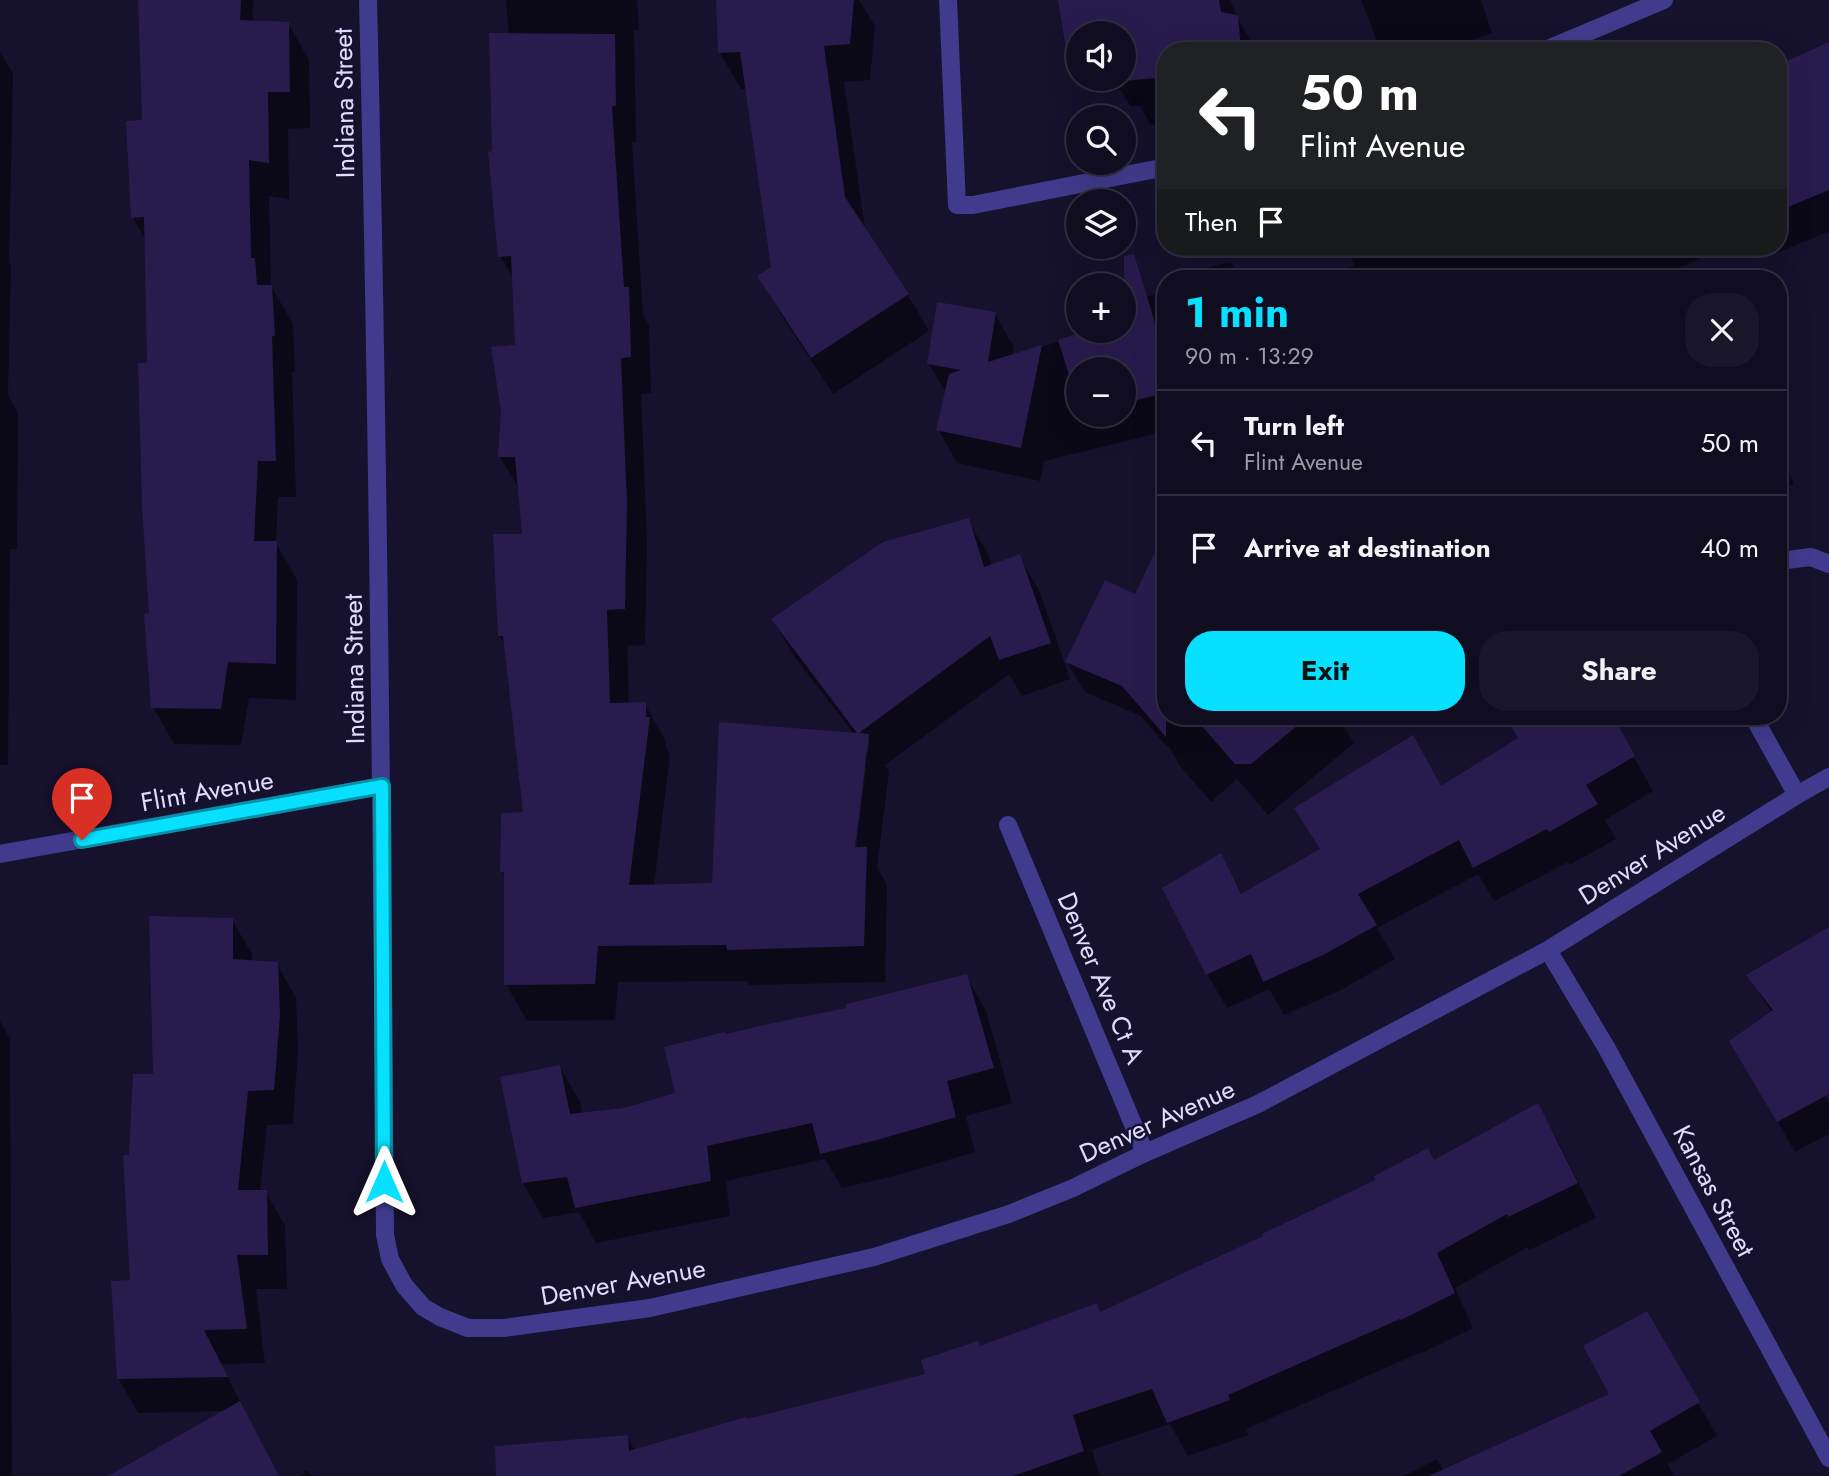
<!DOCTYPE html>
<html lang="en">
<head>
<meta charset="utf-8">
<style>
	:root { --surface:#100d21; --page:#19162a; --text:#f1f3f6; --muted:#9c9ca5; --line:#302d3f; --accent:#08e0ff }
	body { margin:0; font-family:Jost,sans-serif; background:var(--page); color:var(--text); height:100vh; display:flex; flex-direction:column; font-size:26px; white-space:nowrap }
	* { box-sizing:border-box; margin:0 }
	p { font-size:23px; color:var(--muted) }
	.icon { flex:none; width:38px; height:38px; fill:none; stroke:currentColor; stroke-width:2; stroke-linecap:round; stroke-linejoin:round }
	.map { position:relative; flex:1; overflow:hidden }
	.side { position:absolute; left:1157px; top:270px; width:630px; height:455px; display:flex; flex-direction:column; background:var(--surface); border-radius:28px; box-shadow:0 7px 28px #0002,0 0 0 2px var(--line) }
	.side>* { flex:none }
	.banner { position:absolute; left:1157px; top:42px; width:630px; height:214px; border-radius:28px; box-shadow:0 7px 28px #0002,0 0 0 2px var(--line); background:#202124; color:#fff; overflow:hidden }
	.controls { position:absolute; left:1066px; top:21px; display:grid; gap:14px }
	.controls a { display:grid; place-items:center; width:70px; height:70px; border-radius:50%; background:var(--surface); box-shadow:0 7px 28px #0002,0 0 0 2px var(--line); font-size:35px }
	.pin { position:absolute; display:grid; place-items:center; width:60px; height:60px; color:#fff; margin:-72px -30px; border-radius:50% 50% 50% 0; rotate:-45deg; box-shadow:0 0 7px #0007 }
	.pin .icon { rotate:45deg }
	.me { position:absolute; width:77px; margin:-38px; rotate:0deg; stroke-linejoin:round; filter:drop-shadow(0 0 5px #0008) }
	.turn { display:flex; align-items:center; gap:24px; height:147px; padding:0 28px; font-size:32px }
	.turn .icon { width:91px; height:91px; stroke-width:2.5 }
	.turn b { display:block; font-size:49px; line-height:60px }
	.then { display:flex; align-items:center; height:66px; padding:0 28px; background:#0003; gap:14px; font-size:26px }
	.round { display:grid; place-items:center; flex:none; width:74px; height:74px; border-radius:28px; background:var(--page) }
	.overview { display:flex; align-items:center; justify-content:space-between; height:119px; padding:0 28px }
	h1 { font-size:42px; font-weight:700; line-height:52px; color:var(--accent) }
	.button { display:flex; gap:14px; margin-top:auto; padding:14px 28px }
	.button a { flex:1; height:80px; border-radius:28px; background:var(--accent); color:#111; font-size:28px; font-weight:700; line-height:80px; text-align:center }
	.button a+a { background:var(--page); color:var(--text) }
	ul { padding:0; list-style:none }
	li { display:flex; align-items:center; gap:21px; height:105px; padding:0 28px; border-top:2px solid var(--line) }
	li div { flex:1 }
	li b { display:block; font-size:26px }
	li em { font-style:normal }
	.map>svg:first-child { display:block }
	.shadow { fill:#0007; fill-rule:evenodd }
	.building { fill:#281c4e }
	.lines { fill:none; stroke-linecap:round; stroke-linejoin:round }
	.minor { stroke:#403b8c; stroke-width:18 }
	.route-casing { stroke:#0592a6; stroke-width:18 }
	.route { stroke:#08e0ff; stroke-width:12 }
	.labels { text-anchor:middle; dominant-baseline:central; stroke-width:5; stroke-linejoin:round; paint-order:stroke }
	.street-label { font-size:26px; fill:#e1dcff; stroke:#16112c }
</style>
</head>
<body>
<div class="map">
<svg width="1829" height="1476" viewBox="0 0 1829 1476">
	<rect width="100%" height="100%" fill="#16112c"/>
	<g class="shadow">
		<polygon points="140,0 254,0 252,16 256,22 288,23 309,60 310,128 288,129 289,199 269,196 271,286 293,324 295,372 292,372 296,497 278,497 276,543 297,580 296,700 249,698 241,745 174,744 153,707 150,615 149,364 146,241 133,218 144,122"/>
		<path d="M506,0H637L639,30H634L636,142H632L643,315L649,325L651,393L641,394L647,541L645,645L627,646L629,704H645L665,740L666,748L670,755L654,886L713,885L854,734L794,656L773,620L968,520L989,556L992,566L1019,556L1040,592L1070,679L1022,696L1009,674L885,765L889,772L877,867L887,885L885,982L749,985L747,981L618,982L615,1020L527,1021L506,984V878L502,871L524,814L506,647L499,635L524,536L520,491L500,457L503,412L516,347L514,279L500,256L494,153L509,35ZM867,739H870L868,753L865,750ZM863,767H866L855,856H852Z"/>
		<polygon points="717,0 859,0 875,26 870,80 844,82 865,229 908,295 929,331 833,394 780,313 759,276 773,268 747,89 741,89 720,53"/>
		<polygon points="1059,0 1230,0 1241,24 1257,51 1166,51 1166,124 1151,125 1140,106 1130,106 1121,90 1093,93 1085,79 1124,79 1124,33 1078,33 1078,67 1068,49"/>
		<polygon points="1361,0 1481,0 1492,33 1443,51 1383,51 1376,39"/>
		<polygon points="1829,44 1829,235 1828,232 1776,253 1773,247 1778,247 1778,97"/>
		<polygon points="0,52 13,74 9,261 11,265 8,395 18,414 17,549 10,549 8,765 0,765"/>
		<polygon points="1348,247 1727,247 1670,272 1673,278 1303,278 1354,266"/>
		<polygon points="1231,262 1240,278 1180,278 1179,274"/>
		<path d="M1166,292V431L1044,461L1040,481L957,463L938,429L946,393L929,364L995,314L1014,347L1013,356L1092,331H1124V302ZM1078,369H1124V415H1078Z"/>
		<polygon points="1778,447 1794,484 1778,491"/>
		<polygon points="1106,582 1166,716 1338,716 1354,743 1268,815 1237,779 1211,802 1180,766 1168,745 1167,747 1141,716 1085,692 1067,662"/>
		<polygon points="1507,716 1611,716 1653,791 1605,820 1616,839 1570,865 1568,862 1494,901 1478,874 1377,928 1395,959 1341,990 1284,1015 1269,989 1227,1008 1207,974 1220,855 1242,895 1441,788 1520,738"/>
		<polygon points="232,920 252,954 252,962 277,964 296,998 298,1050 293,1124 267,1125 260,1192 266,1192 285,1226 287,1289 256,1289 265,1363 221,1364 245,1411 244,1411 279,1476 137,1476 227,1411 138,1413 118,1378 132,1281 131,1157 154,1076"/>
		<polygon points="1829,928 1829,1072 1815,1079 1829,1103 1829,1134 1795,1152 1732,1042 1772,1013 1748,975"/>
		<polygon points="966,976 986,1011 1012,1103 966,1116 975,1152 898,1175 842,1188 825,1159 726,1181 730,1216 596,1243 579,1212 543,1218 523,1183 560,1067 580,1102 582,1114 625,1109 677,1095 726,1036 848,1009"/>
		<polygon points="0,1021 10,1039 12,1476 0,1476"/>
		<polygon points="1537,1105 1557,1139 1596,1218 1529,1250 1528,1247 1455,1288 1473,1328 1422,1353 1422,1352 1246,1429 1249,1435 1188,1456 1170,1424 1092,1450 1100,1476 530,1476 627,1436 635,1451 928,1375 980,1348 1101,1314 1434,1162"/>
		<polygon points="1647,1314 1717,1436 1668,1464 1674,1476 1404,1476 1437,1459 1444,1471 1611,1395"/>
		<polygon points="306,1470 314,1476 302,1476"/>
	</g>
	<g class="building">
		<polygon points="138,0 241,0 240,20 289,22 290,92 268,92 269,163 249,160 251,258 255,258 257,285 272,285 275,336 272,336 276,461 258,461 254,541 277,541 276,664 228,662 221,709 151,708 144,614 149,613 142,506 138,363 147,363 144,217 131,218 126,121 142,120"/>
		<polygon points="716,0 854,0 850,44 824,46 845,197 909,294 811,358 757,276 771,267 740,52 718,53"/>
		<polygon points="1058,0 1219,0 1221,12 1238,15 1241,51 1166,51 1166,77 1124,81 1124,33 1078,33 1078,48 1066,49"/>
		<polygon points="489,33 615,34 616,106 612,106 624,287 629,287 631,357 621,358 627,503 625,609 607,610 610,703 646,702 646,717 650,717 629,885 712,883 719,722 857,733 771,619 883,542 969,518 984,567 1020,554 1051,643 999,660 990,636 859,733 869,734 855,847 867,847 864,946 727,950 726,945 598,946 595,984 504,985 504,872 500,872 501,813 523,812 503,636 498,636 493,534 522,534 515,457 498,457 501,412 491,347 515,345 511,256 498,257 488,152 492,151"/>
		<polygon points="1829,42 1829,190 1778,211 1778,65"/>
		<polygon points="1134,254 1166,359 1166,393 1124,403 1124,369 1078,369 1078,403 1058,340 1086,331 1124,331 1124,256"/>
		<polygon points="937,302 996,312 988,362 1042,345 1021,448 936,430 949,374 961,370 927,364"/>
		<polygon points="1166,529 1166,737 1122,686 1065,662 1105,580 1135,594"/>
		<polygon points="1193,716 1309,716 1251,764 1235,764"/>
		<polygon points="1505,716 1613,716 1635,756 1586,785 1598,804 1549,832 1547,829 1473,868 1459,840 1358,894 1377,925 1323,955 1263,982 1251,954 1206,975 1162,888 1221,853 1241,894 1320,849 1294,808 1413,735 1441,786 1518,738"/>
		<polygon points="149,916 233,918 233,959 278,962 280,1015 274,1090 248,1091 238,1190 267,1190 268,1255 237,1255 247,1329 204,1330 228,1377 117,1379 111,1281 130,1280 123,1155 129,1155 133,1074 153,1074"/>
		<polygon points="1829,927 1829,1094 1777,1122 1729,1041 1773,1010 1746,975"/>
		<polygon points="967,974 994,1068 947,1081 956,1117 877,1140 820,1154 812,1123 707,1146 711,1181 575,1208 567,1177 522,1183 500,1077 560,1065 570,1114 624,1108 675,1093 664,1047 725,1032 726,1034 773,1023 846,1008 846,1004"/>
		<polygon points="1538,1103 1578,1183 1508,1217 1507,1214 1437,1253 1455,1293 1401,1320 1400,1319 1228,1395 1230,1400 1167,1423 1152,1389 1073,1415 1084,1451 1013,1476 496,1476 495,1446 628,1435 629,1451 746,1417 747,1419 925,1374 921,1360 978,1341 980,1346 1097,1303 1100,1312 1263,1236 1262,1234 1375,1180 1374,1176 1428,1148 1434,1160"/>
		<polygon points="1647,1311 1700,1402 1650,1431 1662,1452 1619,1476 1429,1476 1609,1394 1583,1346"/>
		<polygon points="240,1401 279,1476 108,1476"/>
	</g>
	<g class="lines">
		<g class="minor">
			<path d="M368,0C378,412 382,823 385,1235L390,1259L404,1285L423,1307L440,1317L468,1328H504L650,1308L874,1257L1009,1214L1073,1188L1145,1153L1258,1104L1548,950L1797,795L1829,777"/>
			<polyline points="948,0 957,205 973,205 1166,167"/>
			<polyline points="1543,51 1664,0"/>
			<polyline points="1778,561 1811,557 1829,564"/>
			<polyline points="1753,716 1797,795"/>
			<polyline points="1008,825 1145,1153"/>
			<polyline points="0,854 382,786"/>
			<polyline points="1548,950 1606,1047 1829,1458"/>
		</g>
	</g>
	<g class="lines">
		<defs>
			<polyline id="route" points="82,840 382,786 384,1182"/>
		</defs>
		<use href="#route" class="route-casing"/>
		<use href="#route" class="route"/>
	</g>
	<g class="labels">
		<g class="street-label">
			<text transform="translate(344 103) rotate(-91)">Indiana Street</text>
			<text transform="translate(354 669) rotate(-91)">Indiana Street</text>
			<text transform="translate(207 791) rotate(-10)">Flint Avenue</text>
			<text transform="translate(1652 854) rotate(-32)">Denver Avenue</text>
			<text transform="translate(1101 978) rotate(67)">Denver Ave Ct A</text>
			<text transform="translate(1157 1121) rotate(-24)">Denver Avenue</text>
			<text transform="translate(1714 1191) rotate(62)">Kansas Street</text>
			<text transform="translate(623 1282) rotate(-10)">Denver Avenue</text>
		</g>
	</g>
</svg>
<div class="controls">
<a><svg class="icon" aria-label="sound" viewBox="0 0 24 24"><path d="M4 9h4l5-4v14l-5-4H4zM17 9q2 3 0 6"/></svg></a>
<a><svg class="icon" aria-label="search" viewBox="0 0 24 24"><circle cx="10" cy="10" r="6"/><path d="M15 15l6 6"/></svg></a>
<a><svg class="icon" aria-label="layers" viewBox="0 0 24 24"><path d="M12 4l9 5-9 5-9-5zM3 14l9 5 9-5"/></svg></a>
<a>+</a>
<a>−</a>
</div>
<div class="pin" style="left:82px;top:840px;background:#d93025"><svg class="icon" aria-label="arrive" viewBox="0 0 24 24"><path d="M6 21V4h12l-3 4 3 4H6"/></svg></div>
<svg class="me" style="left:384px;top:1182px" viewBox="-20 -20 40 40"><path d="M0-17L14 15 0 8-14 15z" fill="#08e0ff" stroke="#fff" stroke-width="4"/></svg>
<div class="banner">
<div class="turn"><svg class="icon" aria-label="left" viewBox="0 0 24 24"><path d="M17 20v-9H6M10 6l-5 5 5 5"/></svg><div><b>50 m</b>Flint Avenue</div></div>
<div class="then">Then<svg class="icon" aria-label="arrive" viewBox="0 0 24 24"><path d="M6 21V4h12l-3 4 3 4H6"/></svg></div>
</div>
<section class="side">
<div class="overview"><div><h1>1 min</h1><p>90 m · 13:29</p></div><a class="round"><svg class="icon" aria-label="close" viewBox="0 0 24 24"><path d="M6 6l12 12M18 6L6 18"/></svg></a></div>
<ul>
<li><svg class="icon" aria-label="left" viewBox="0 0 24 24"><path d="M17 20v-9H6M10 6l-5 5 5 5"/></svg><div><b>Turn left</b><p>Flint Avenue</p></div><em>50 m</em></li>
<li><svg class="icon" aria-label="arrive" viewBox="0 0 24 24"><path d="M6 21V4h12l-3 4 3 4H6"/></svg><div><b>Arrive at destination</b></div><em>40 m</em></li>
</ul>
<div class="button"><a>Exit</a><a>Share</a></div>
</section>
</div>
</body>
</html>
